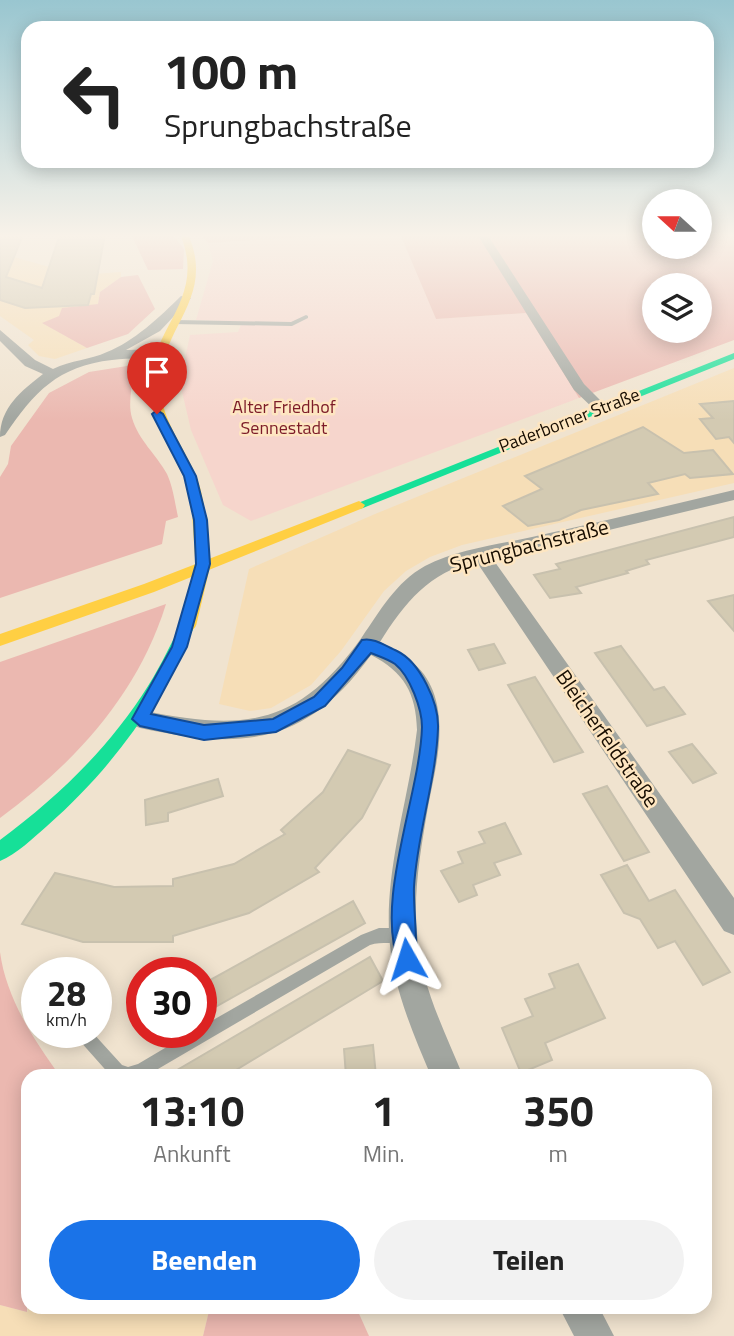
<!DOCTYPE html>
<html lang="de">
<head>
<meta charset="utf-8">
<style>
	:root { --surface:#fff; --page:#f2f2f2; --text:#222; --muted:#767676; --accent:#1a73e8 }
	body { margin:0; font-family:"Titillium Web",sans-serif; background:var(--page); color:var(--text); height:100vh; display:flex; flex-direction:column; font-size:26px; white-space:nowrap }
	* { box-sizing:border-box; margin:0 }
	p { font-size:23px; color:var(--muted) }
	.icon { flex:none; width:38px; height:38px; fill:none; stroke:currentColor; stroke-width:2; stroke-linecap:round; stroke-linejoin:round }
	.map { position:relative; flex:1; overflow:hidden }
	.details { position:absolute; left:21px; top:1069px; width:691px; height:245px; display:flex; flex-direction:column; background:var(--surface); border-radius:21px; box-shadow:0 4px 18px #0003 }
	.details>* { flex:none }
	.hud { position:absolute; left:21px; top:21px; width:693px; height:147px; border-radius:21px; box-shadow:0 4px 18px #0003; background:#fff; color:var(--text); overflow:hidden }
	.needle { width:46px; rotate:291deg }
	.buttons { position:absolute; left:642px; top:189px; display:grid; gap:14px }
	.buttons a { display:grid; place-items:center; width:70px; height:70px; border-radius:50%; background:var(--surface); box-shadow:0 4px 18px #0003; font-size:35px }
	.speed { position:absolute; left:21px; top:957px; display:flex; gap:14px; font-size:35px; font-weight:700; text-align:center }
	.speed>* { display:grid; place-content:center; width:91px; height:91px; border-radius:50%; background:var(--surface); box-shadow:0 4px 18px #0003; line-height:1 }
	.speed small { font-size:18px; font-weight:400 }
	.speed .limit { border:10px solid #d22; background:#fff; color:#111 }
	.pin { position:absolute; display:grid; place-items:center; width:60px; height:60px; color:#fff; margin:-72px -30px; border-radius:50% 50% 50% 0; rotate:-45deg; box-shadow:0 0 7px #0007 }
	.pin .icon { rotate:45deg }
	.me { position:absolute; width:77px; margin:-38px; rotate:354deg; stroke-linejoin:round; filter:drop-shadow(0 0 5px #0008) }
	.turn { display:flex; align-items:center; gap:24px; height:147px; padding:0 28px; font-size:32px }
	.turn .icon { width:91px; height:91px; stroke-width:2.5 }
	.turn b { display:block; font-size:49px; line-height:60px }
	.eta { display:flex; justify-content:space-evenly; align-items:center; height:119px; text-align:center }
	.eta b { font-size:42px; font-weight:700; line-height:49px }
	.cta { display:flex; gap:14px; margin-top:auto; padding:14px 28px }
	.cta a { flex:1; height:80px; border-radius:42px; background:var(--accent); color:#fff; font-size:28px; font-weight:700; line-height:80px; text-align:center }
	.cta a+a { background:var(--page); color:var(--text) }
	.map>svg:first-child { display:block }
	.built { fill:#f6deb7 }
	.green { fill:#f6d5cc }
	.forest { fill:#ebb8b0; fill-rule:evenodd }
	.building { fill:#d3cab2; stroke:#c8c1ae; stroke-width:2 }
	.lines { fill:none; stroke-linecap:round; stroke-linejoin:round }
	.lane { fill:#a2a6a0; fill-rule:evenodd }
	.street { fill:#a2a6a0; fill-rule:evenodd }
	.fast { fill:#16e098; fill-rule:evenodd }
	.slow { fill:#ffcf43; fill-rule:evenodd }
	.slow-bridge { stroke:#ffcf43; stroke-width:15 }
	.route { fill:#1a73e8; stroke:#114b97; stroke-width:2 }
	.labels { text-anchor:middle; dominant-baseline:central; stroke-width:5; stroke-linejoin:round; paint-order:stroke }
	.far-park-label { font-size:18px; fill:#7c1b28; stroke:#fee6c1 }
	.far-street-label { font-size:18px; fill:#170d00; stroke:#fee6c1 }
	.street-label { font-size:21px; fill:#170d00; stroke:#fee6c1 }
</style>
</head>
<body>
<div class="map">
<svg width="734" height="1336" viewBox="0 0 734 1336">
	<rect width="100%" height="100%" fill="#f0e3cf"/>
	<g class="built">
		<polygon points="14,257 67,272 67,276 121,272 121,277 100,292 98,304 82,307 43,323 87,348 55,359 39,356 28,345 34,340 0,316 0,258"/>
		<polygon points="734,368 734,483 462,545 430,557 406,571 384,591 341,651 311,685 271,708 250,711 219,704 249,569 375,514"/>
		<polygon points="0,1305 27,1312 29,1307 210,1307 203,1336 0,1336"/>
	</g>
	<polygon class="green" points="358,234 400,234 436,319 526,313 579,398 251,521 223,505 191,430 180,383 190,335 238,332 242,322 196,320 213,261 208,243"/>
	<g class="forest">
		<polygon points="131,234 172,234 184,249 183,269 148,270"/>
		<polygon points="200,234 358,234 208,243"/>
		<path d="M400,234H654V247H700V234H734V340L579,398L526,313L436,319ZM654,285H700V331H654Z"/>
		<polygon points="138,275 155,309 128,334 87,348 42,323 59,316 62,308 98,304 100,292 121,277"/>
		<path d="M127,366L132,369C134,385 127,401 132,418C139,441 156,454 167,474C173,487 175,503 178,517L166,521L162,544L0,598V477L8,464L11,446L49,393L89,372Z"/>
		<path d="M166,604C138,694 75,763 0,818V662Z"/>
		<path d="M0,952C6,998 34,1040 60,1076H28L27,1312L0,1305Z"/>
		<polygon points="210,1307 356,1307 369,1336 203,1336"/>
	</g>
	<g class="building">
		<polygon points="60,234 105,234 94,294 91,294 88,305 25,308 0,300 0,238 22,237 6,277 42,288"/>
		<polygon points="734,401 734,443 729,437 716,439 700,419 713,418 700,404"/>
		<polygon points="643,427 684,453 713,450 733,474 690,478 685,474 648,483 658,494 581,510 559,520 528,526 503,506 542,489 525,476"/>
		<polygon points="734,517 734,537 646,560 649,564 626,571 628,573 576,587 581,593 550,598 534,575 560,569 556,564"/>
		<polygon points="734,595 734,631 708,601"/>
		<polygon points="494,644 505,663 479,670 468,650"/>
		<polygon points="621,646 654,690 664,687 685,714 647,726 595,653"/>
		<polygon points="535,677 563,721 583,752 554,762 508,685"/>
		<polygon points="692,744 716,773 693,783 669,752"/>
		<polygon points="348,750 390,765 362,818 315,868 319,872 249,913 173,936 173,942 83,942 22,924 55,873 114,887 173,886 173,879 234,864 285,834 281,830 323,792"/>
		<polygon points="218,779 223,796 168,813 168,821 146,825 145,800"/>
		<polygon points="607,786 638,835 649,852 624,861 583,794"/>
		<polygon points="505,823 521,854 494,863 500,875 473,885 477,895 459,902 441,871 463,863 458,852 485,843 479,832"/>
		<polygon points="627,865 649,901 675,890 730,972 703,985 675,941 658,948 640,919 624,913 601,875"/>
		<polygon points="353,901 365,923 201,1015 201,985"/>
		<polygon points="370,957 383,981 226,1076 167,1076"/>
		<polygon points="578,964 605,1018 545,1043 552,1060 521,1073 502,1028 533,1016 525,999 555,988 549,974"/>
		<polygon points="373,1045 376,1076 346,1076 344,1049"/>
	</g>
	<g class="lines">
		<g class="lane">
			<polygon points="306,315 308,316 308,318 292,326 175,324 172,322 175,320 291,322"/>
			<path d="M379,928H401L406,930L408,935L406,940C395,945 382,941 370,945L146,1076H111L79,1040L76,1035L77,1032H92L122,1065L128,1067L138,1064L192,1032H201V1027L361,935Z"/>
		</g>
		<g class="street">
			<polygon points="477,234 487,234 584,384 608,408 606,411 596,411 574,390"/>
			<path d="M181,296L191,298L160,331L126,350L162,349L167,350V356C149,360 130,357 112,360C58,366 34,392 5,435L0,437C0,408 21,391 43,374L25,366L0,341V330L35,360L53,369C71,360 90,360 107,352C133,342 160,317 181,296Z"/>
			<path d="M734,490V500L492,558L734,898V935L724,931L476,561C429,573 405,602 380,642C402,653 424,666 433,691C447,728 435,770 428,807C421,848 413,892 417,934C421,985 444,1030 463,1076H431C412,1031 391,983 389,932C386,864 409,798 417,730C416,693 404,672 371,655C306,746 242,750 140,728L132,725L129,719L132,713L140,710C244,731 297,728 362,637C380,611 396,582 425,566C458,549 497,545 532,537C600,522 667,506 734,490Z"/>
			<polygon points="559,1307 599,1307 614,1336 574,1336"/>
		</g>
		<g class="fast">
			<polygon points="734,353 734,359 363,508 359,509 353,505"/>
			<path d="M189,618L196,623C160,701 113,768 47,826C33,838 17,854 0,861V840C58,797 110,747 148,686C162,664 172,641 184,619Z"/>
		</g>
		<g class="slow">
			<path d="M180,234H188C217,300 158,328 160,388C162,421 185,448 197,478C202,491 204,506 206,520L200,524L194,520C192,506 190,491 185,478C174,448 151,421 150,387C149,328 208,300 180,234Z"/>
			<polygon points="359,501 365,505 363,508 154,592 0,646 0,634 144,584"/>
		</g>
		<polyline class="slow-bridge" points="189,623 203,564 200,520"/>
	</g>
	<linearGradient id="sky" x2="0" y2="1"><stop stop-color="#99c6d0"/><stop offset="0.56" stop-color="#f8f2e9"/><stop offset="1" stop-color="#f8f2e9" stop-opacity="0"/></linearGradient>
	<rect width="734" height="421" fill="url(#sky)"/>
	<path class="route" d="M157,410L163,414L196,476L207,520L210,564L187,647L151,714L204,725L273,719L314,697L342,668L362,640C374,637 387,647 397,651C420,662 439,703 438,728C436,781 417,834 414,887C413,905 419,956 415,967L407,970L400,967C373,902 420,796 422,727C422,709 410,676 395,664C388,659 378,656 371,653L325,706L276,732L204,740L140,726L132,719L172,647L196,564L194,520L184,476L152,414Z"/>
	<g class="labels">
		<g class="far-park-label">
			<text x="284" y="406">Alter Friedhof<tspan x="284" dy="21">Sennestadt</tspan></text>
		</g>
		<g class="far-street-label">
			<text transform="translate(569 420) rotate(-21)">Paderborner Straße</text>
		</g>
		<g class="street-label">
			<text transform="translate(529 545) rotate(-14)">Sprungbachstraße</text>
			<text transform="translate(608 738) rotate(55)">Bleicherfeldstraße</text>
		</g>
	</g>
</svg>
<div class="buttons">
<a><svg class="needle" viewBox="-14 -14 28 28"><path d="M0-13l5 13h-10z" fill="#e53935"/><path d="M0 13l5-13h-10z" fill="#767676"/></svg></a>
<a><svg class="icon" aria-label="layers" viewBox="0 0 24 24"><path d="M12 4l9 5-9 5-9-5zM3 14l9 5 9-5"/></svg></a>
</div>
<div class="speed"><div>28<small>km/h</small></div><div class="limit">30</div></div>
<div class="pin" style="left:157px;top:414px;background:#d93025"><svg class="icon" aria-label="arrive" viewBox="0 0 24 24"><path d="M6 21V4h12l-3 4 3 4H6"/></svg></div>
<svg class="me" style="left:407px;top:959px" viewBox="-20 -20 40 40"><path d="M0-17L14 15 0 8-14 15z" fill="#1a73e8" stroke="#fff" stroke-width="4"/></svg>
<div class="hud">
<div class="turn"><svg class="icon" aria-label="left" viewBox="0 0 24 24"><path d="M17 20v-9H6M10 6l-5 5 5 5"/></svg><div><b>100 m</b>Sprungbachstraße</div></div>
</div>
<section class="details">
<div class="eta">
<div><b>13:10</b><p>Ankunft</p></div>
<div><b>1</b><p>Min.</p></div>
<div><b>350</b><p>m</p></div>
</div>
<div class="cta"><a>Beenden</a><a>Teilen</a></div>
</section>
</div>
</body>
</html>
